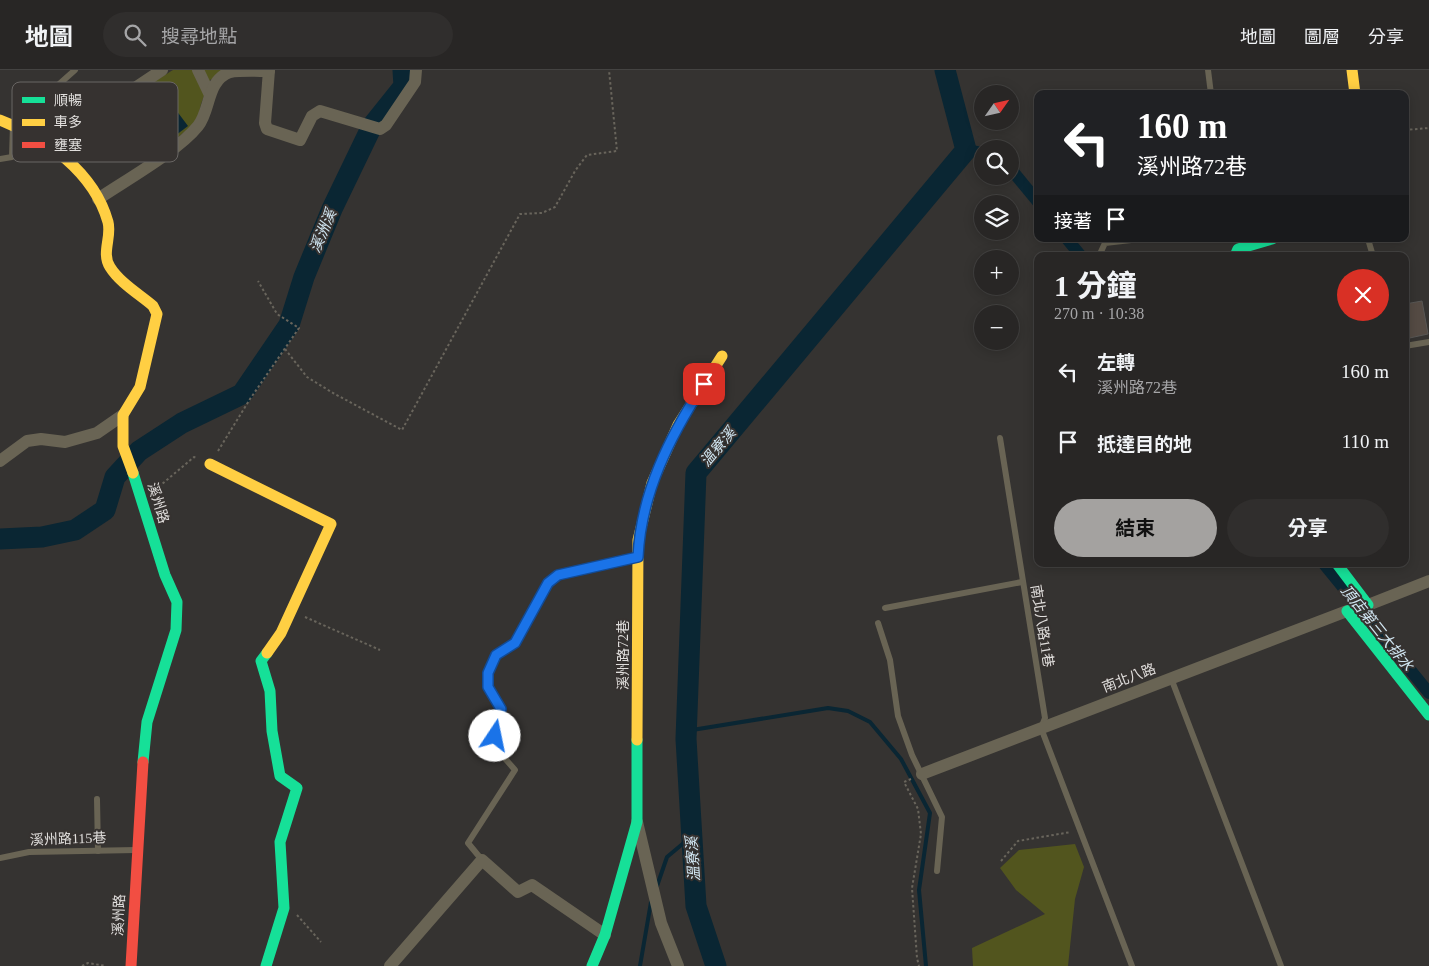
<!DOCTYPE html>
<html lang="zh-TW">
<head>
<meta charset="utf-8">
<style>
	:root { --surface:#282625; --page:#302e2d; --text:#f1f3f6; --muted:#a5a5a7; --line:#444342; --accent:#a4a2a0 }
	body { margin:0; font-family:"Times New Roman","Noto Sans TC",serif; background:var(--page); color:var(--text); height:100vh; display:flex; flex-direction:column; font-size:19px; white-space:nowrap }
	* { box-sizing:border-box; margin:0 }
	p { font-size:16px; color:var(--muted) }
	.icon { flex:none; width:28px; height:28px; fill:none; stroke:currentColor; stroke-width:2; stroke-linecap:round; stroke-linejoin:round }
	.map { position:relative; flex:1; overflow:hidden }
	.side { position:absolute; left:1034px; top:182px; width:375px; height:315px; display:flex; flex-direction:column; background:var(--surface); border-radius:10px; box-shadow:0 2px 12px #0003,0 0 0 1px var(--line) }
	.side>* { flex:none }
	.banner { position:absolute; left:1034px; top:20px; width:375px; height:152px; border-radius:10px; box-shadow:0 2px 12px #0003,0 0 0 1px var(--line); background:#202124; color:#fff; overflow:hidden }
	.needle { width:32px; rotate:56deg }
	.fabs { position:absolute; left:974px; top:15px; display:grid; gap:10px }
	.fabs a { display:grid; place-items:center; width:45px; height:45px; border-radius:50%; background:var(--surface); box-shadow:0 2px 12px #0003,0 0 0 1px var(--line); font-size:25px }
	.pin { position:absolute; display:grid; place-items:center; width:42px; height:42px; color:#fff; margin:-21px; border-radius:10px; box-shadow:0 2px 8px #0006 }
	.me { position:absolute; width:55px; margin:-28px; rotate:11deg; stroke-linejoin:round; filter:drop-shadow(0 0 4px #0008) }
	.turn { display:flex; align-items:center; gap:18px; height:105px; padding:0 20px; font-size:22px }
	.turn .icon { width:65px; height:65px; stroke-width:2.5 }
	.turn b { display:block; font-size:35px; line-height:42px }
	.then { display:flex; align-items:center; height:48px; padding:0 20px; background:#0003; gap:10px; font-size:19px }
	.round { display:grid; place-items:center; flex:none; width:52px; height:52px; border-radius:26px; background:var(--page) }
	.headline { display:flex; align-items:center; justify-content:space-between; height:85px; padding:0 20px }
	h1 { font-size:30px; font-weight:700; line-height:38px }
	.action { display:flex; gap:10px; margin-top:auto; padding:10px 20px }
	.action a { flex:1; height:58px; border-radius:30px; background:var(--accent); color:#111; font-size:20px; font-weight:700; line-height:58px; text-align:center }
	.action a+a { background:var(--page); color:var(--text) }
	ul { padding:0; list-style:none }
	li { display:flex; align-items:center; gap:15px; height:70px; padding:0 20px }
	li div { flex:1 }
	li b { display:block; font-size:19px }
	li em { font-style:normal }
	header { display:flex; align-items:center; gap:30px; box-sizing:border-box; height:70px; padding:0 25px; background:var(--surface); border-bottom:1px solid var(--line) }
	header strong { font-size:24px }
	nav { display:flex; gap:28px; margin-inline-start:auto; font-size:18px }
	.search { width:350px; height:45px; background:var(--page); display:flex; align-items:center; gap:12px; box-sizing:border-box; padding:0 18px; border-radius:28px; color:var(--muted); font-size:19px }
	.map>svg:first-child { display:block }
	.green { fill:#52551e }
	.water { fill:#0a2633 }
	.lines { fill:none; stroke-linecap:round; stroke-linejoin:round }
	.stream { stroke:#0a2633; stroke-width:4 }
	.canal { stroke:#0a2633; stroke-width:12 }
	.river { stroke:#0a2633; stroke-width:21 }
	.building { fill:#554b44; stroke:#585755 }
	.path { stroke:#69655c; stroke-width:2; stroke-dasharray:2.5 2.5; stroke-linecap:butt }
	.lane { stroke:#696454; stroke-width:6 }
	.street { stroke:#696454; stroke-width:12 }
	.fast { stroke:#16e098; stroke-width:11 }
	.slow { stroke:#ffcf43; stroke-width:11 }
	.jam { stroke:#f24e42; stroke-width:11 }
	.route-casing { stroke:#114b97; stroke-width:12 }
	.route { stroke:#1a73e8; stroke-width:9 }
	.labels { text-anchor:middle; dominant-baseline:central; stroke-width:4; stroke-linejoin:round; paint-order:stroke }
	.street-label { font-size:14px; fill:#e0dedc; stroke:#363230 }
	.water-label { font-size:15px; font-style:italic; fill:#d2e8f4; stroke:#363230 }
	.key { fill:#363230; stroke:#696664; stroke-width:1 }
	.key-label { font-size:14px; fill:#e0dedc }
</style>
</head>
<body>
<header>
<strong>地圖</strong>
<div class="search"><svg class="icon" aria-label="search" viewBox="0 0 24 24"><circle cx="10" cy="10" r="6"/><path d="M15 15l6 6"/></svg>搜尋地點</div>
<nav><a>地圖</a><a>圖層</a><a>分享</a></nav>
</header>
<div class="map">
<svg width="1429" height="896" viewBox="0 0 1429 896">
	<rect width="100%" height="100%" fill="#353331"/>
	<g class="green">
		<path d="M173,0H227L210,10L201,34L197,52L149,90L118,48C119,30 159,9 173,0Z"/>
		<polygon points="1075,774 1084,797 1075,829 1068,896 973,896 972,878 1045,844 1016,820 1000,798 1019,780"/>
	</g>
	<polygon class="water" points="164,24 188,56 155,81 131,50"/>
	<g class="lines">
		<g class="stream">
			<polyline points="686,661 828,638 848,641 870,652 901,689 930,743 919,820 926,896"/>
			<polyline points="657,816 667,787 692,766"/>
			<polyline points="640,896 651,832"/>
		</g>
		<g class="canal">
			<polyline points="966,80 982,83"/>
			<polyline points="1010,98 1038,132"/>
			<polyline points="1067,169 1081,186"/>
			<polyline points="1324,494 1429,623"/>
		</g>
		<g class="river">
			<polyline points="0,469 42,467 75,460 105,440 115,407 139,381 182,353 242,324 289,255 304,207 332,139 372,56 404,16 403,0"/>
			<polyline points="716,896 696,836 686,669 696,403 966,80 945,0"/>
		</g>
	</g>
	<polygon class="building" points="1422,231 1428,264 1405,269 1405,234"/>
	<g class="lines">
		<g class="path">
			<polyline points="1405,60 1429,58"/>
			<polyline points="285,279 307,307 333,323 402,360 520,144 542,143 555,137 575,101 587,85 617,81 609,0"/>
			<polyline points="218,381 250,329 299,258 277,244 258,211"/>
			<polyline points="155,420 194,387 197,388"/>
			<polyline points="305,547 380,580"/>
			<polyline points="911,709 904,712 918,739 921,764 912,818 917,888 919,896"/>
			<polyline points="1001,791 1018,771 1071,762"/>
			<polyline points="297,845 321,872"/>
			<polyline points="82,896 88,893 106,896"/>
		</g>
		<g class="lane">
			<polyline points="1208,0 1211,24"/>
			<polyline points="0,89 12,87 13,55 75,0"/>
			<polyline points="1368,169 1373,186"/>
			<polyline points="1099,186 1105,173 1140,169"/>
			<polyline points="1405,276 1429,272"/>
			<polyline points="1000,368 1045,648 1041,658 1132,896"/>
			<polyline points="885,538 1022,512"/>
			<polyline points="878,553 890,590 898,646 912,685 942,747 937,801"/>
			<polyline points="1171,608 1281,896"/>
			<polyline points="97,729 98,781"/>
			<polyline points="0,788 29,782 136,780"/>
			<polyline points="482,790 468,773 515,700 495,677 494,656 501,639 488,617 488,603 496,585 515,573 548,513 558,505 637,487"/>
		</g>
		<g class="street">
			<polyline points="198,0 209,23"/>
			<polyline points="269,0 265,53 267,59 300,70 312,46 320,41 380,59 386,55 415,12 416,0"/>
			<polyline points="44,71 103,46 132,20 162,0"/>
			<path d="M98,129C126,110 178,81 198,56C211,40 206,11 230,2C241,0 258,1 269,1"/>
			<polyline points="0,391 27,371 41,369 65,372 97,363 123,345"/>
			<polyline points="1368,535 1429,511"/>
			<polyline points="922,704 1347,541"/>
			<polyline points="637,752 661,853 678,896"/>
			<polyline points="390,896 482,790 518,822 532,815 605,865"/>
		</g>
		<g class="fast">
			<polyline points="1235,186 1238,179 1272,169"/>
			<polyline points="133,403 165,505 177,532 176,560 147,652 143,692"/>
			<polyline points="1337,494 1368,535 1347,541 1429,645"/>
			<polyline points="266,896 284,838 280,772 297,718 280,706 272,661 270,621 261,591 267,583"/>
			<polyline points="592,896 605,865 637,752 637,670"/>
		</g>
		<g class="slow">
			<polyline points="1352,0 1355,24"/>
			<path d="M0,50C46,68 94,102 108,152C112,167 101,183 110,197C120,213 139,224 153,236L157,244L140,317L123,345V376L133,403"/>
			<polyline points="210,394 331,454 281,563 267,583"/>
			<polyline points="637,670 638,470 652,413 678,355 722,286"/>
		</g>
		<polyline class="jam" points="131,896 143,692"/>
	</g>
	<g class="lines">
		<defs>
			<path id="route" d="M495,666L494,656L501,639L488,617V603L496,585L515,573L548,513L558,505L638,487C641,423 670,366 704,314"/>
		</defs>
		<use href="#route" class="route-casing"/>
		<use href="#route" class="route"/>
	</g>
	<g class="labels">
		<g class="street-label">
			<text transform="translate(158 433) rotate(73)">溪州路</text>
			<text transform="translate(1042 556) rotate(81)">南北八路11巷</text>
			<text transform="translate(623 585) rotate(-90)">溪州路72巷</text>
			<text transform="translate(1129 608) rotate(-21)">南北八路</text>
			<text transform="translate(68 769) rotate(-2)">溪州路115巷</text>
			<text transform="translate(119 845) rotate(-87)">溪州路</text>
		</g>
		<g class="water-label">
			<text transform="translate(323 161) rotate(-67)">溪洲溪</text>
			<text transform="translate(718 377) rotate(-50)">溫寮溪</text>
			<text transform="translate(1377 558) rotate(51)">頂店第三大排水</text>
			<text transform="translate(693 789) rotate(-94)">溫寮溪</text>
		</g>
	</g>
	<rect x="12" y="12" width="166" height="80" rx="8" class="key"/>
	<rect x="22" y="27" width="23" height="6" fill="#16e098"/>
	<rect x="22" y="49" width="23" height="7" fill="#ffcf43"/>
	<rect x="22" y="72" width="23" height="6" fill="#f24e42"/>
	<g class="key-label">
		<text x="54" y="35">順暢</text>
		<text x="54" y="57">車多</text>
		<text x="54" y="80">壅塞</text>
	</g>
</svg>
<div class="fabs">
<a><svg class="needle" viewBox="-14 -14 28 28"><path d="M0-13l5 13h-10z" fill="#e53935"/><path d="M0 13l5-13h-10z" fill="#a5a5a7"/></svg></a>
<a><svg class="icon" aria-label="search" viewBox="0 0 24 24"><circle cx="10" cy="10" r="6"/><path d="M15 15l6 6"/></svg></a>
<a><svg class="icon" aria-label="layers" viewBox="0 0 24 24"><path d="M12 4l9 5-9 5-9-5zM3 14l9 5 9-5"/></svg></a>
<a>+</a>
<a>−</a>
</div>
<div class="pin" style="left:704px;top:314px;background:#d93025"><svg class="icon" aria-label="arrive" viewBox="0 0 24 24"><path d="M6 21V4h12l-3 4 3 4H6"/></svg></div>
<svg class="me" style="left:495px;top:666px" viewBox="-20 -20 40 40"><circle r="19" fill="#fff"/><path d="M0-13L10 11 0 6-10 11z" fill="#1a73e8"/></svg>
<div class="banner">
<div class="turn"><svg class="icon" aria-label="left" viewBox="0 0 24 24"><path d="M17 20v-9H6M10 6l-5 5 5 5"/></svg><div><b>160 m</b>溪州路72巷</div></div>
<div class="then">接著<svg class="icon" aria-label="arrive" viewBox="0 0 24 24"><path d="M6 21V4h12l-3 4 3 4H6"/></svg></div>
</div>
<section class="side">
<div class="headline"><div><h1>1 分鐘</h1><p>270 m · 10:38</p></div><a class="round" style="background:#d93025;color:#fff"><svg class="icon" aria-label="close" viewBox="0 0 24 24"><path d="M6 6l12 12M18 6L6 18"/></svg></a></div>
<ul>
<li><svg class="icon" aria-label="left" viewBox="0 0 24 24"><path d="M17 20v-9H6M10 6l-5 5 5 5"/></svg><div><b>左轉</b><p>溪州路72巷</p></div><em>160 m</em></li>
<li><svg class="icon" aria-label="arrive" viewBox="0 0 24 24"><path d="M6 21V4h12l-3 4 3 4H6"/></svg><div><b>抵達目的地</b></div><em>110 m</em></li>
</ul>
<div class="action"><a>結束</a><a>分享</a></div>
</section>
</div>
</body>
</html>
